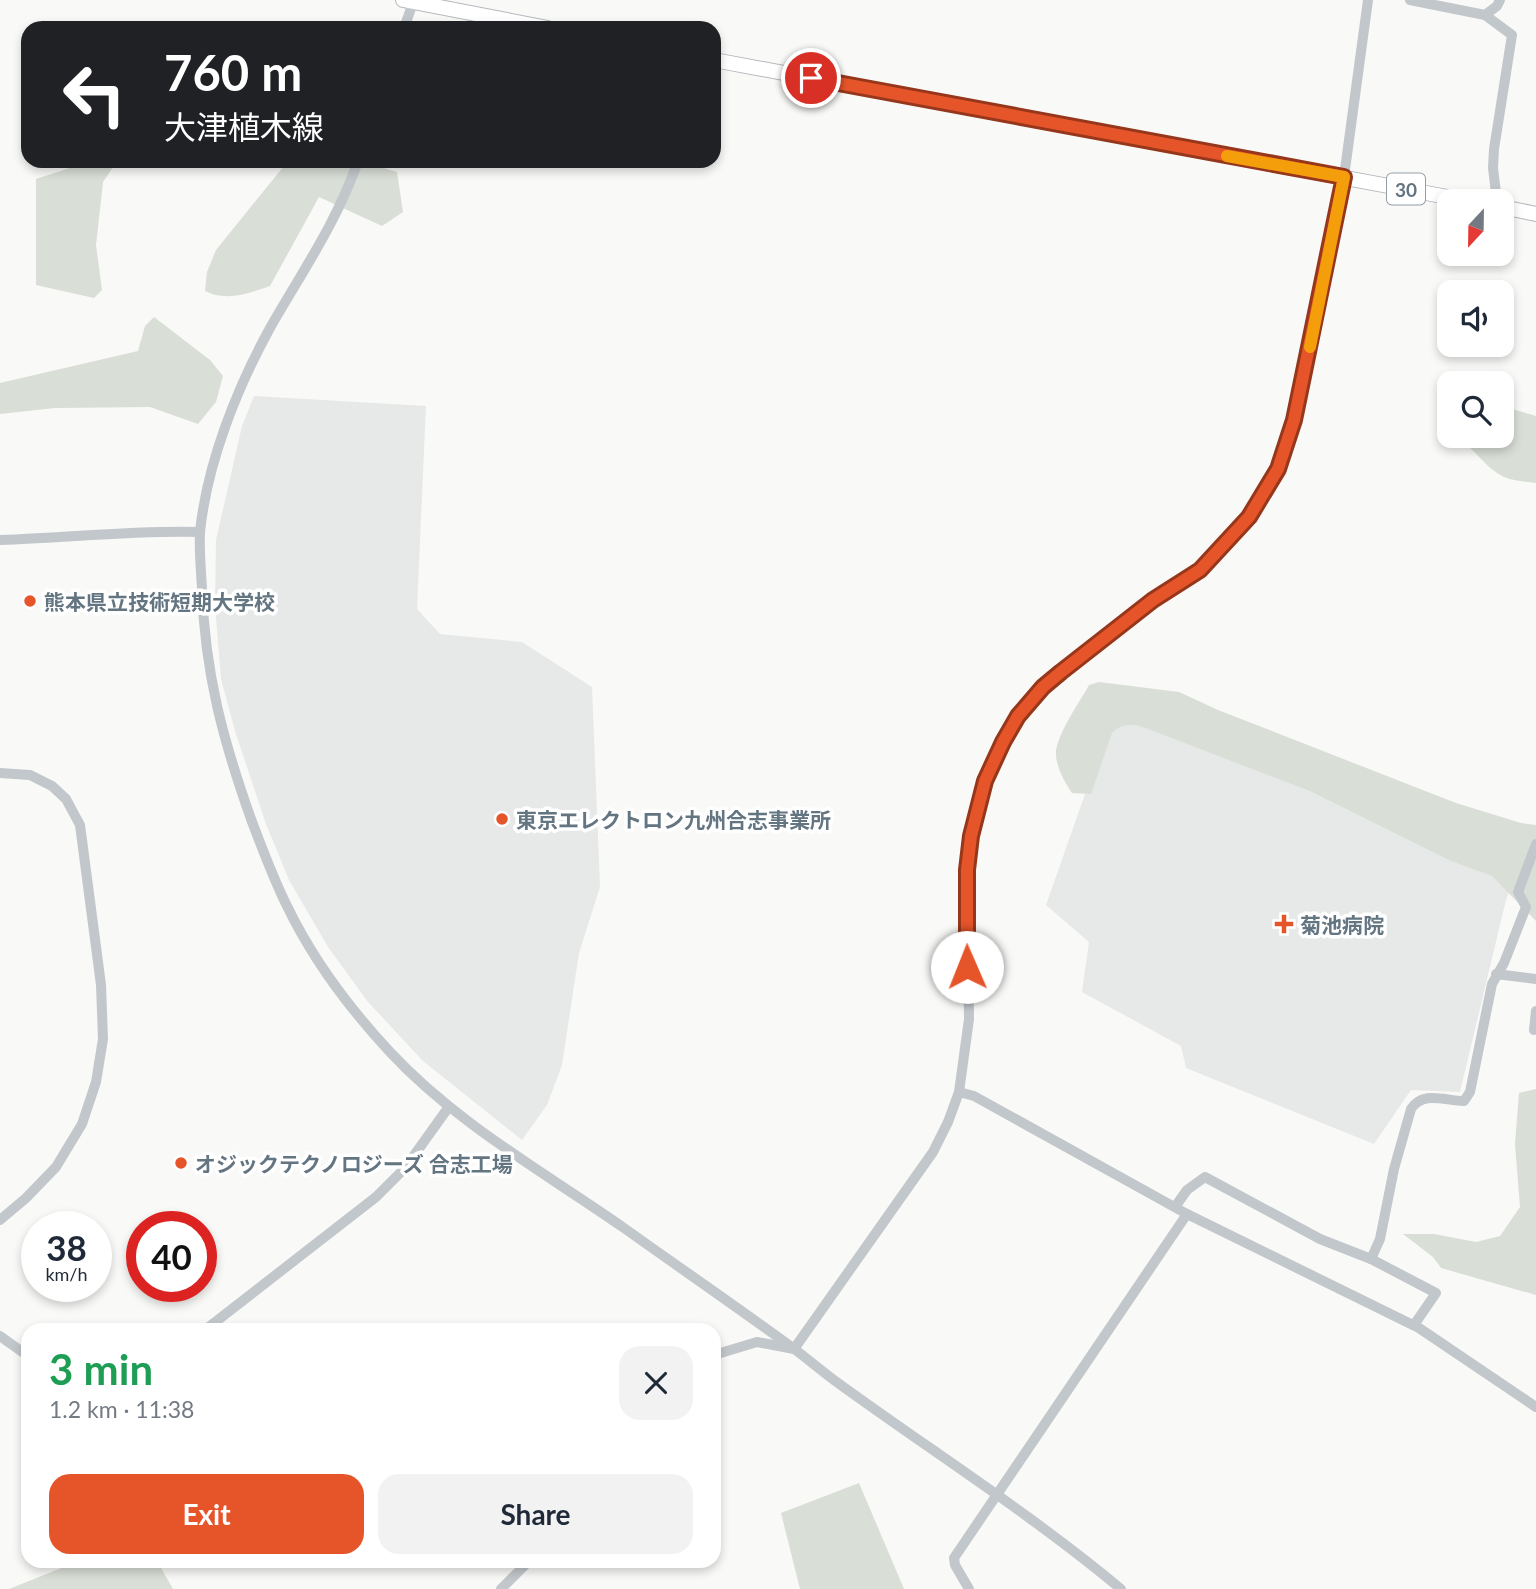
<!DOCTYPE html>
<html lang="en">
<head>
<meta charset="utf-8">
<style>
	:root { --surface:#fff; --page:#f2f2f3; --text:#1f2937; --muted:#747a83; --accent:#e6542a }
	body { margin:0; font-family:Lato,"Noto Sans JP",sans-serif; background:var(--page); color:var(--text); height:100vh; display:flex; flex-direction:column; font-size:26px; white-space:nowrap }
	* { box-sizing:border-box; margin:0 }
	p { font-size:23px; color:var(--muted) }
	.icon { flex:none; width:38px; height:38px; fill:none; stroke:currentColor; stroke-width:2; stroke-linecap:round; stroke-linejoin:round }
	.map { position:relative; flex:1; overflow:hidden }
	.panel { position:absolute; left:21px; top:1323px; width:700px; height:245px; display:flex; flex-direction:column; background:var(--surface); border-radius:21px; box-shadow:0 4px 10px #0003 }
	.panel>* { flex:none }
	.banner { position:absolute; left:21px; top:21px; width:700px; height:147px; border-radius:21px; box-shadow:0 4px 10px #0003; background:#202124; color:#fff; overflow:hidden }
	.needle { width:46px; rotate:202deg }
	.controls { position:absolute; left:1437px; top:189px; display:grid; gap:14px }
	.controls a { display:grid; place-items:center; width:77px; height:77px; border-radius:14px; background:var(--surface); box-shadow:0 4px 10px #0003; font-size:35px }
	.speed { position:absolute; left:21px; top:1211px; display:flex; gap:14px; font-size:35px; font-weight:700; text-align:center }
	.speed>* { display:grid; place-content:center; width:91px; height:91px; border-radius:50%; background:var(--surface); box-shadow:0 4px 10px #0003; line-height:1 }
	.speed small { font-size:18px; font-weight:400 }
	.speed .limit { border:10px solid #d22; background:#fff; color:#111 }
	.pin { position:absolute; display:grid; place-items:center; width:60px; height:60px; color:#fff; margin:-30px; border:4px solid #fff; border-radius:50%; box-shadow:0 2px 7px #0007 }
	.me { position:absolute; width:77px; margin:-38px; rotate:359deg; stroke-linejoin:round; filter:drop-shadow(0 0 5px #0008) }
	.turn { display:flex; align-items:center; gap:24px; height:147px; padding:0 28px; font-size:32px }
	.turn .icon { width:91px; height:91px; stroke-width:2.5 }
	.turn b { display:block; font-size:49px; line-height:60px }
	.round { display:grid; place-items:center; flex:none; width:74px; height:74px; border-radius:21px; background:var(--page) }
	.headline { display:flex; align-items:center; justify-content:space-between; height:119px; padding:0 28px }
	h1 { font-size:42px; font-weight:700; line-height:52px; color:#1e9e55 }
	.button { display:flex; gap:14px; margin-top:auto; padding:14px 28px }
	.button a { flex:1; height:80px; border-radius:21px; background:var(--accent); color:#fff; font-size:28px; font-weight:700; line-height:80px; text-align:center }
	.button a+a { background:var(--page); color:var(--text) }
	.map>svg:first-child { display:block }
	.built { fill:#e7e8e8 }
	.green { fill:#d9ded6 }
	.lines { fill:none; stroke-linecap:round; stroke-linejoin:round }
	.major-casing { stroke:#b4b9bd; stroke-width:16 }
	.minor { stroke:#c2c7cb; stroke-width:10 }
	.major { stroke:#fff; stroke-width:14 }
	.route-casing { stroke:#96371b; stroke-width:18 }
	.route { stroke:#e6542a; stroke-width:12 }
	.slow { stroke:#f59e0b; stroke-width:12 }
	.poi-dot { fill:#e6542a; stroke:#fff; stroke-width:2.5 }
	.labels { text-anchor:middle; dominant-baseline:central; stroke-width:7; stroke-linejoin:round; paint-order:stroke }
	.shield { fill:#fff; stroke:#929ea8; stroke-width:2 }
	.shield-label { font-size:19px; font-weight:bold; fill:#647582 }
	.poi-label { font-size:21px; font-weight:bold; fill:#647582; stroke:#fff; text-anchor:start }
</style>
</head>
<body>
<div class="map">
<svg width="1536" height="1589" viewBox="0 0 1536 1589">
	<rect width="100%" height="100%" fill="#f9f9f7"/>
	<g class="built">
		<polygon points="254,396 426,406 417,609 440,634 522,642 592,687 600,887 579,953 562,1065 547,1105 522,1140 423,1061 368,1002 328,947 289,880 266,824 235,731 221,679 215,605 216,540 242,426"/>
		<polygon points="1123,686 1533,831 1506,900 1460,1092 1411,1090 1374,1144 1186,1068 1181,1046 1082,992 1089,942 1046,905"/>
	</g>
	<g class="green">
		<polygon points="70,161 117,161 103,182 96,245 102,290 94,298 36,285 36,179 70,168"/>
		<path d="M288,161H361L397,172L403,212L382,226L319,197L270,286C249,293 226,302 205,291L207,272L216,250Z"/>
		<polygon points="154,317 210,360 223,376 216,402 198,424 150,407 55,408 0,414 0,383 138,351 145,326"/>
		<path d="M1502,406L1536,416V483C1523,481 1508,481 1497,473C1479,460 1474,447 1452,436H1502Z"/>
		<path d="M1099,682L1179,692L1218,710L1456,803L1521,823L1536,825V921L1492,876L1451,861L1310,791L1140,726C1129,724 1120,725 1112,733L1091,794L1072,793C1065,783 1057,768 1056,756C1054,738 1080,702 1089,685Z"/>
		<polygon points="1536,1089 1536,1295 1441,1268 1433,1257 1403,1234 1434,1234 1476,1242 1500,1236 1520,1207 1515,1144 1519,1093"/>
		<polygon points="859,1483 904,1589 800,1589 781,1513"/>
		<polygon points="79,1561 157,1561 173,1589 9,1589"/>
	</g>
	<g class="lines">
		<defs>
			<g id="major">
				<polyline points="403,0 548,28"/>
				<polyline points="714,60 1469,201"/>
				<polyline points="1502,207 1536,214"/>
			</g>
		</defs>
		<use href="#major" class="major-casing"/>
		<g class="minor">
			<polyline points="1410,0 1485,15 1512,35 1494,149 1493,168 1497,201"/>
			<polyline points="1485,15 1497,6 1500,0"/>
			<polyline points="404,28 414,0"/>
			<path d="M358,161C337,222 302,272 270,328C237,388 207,463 200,532C199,551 201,570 202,589C205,674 223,740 251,819C262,848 273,878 287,906C313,960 350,1009 390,1052C457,1124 544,1172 624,1228C680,1268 737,1307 793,1348C809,1360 823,1372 838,1383C933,1452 1031,1514 1121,1589"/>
			<path d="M0,540C67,538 134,530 200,532"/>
			<polyline points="0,773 30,775 52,786 66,799 80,825 101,985 103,1039 96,1082 82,1124 56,1167 26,1198 0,1220"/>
			<polyline points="1496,974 1536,979"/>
			<polyline points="1534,1030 1536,1011"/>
			<polyline points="959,1092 974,1096 1187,1214 1419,1328 1536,1407"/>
			<path d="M1175,1207L1187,1190L1205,1177L1320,1239L1371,1259L1380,1239L1394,1169L1411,1109C1423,1090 1445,1101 1464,1101L1470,1092L1492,984L1504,963L1526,907L1518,892L1536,844"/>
			<polyline points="1371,1259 1436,1293 1414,1325"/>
			<polyline points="205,1330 376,1197 405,1168 448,1108"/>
			<polyline points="0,1336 28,1356"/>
			<polyline points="714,1355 757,1342 794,1349 933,1152 948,1122 959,1092 969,1019 967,870 971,836 985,781 1002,742 1018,716 1043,687 1153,600 1200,570 1249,517 1278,469 1294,420 1319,307 1344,177 1368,0"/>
			<polyline points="501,1589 529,1561"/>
			<polyline points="969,1589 955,1565 954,1558 1187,1214"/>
		</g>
		<use href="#major" class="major"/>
	</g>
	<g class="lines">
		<defs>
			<polyline id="route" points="811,78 1344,177 1294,420 1278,469 1249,517 1200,570 1153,600 1061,672 1043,687 1018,716 1003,742 985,781 971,836 967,870 967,967"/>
		</defs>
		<use href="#route" class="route-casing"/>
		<use href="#route" class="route"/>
		<polyline class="slow" points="1227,156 1344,177 1310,347"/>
	</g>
	<g class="poi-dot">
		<circle cx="30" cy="601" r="7"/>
		<circle cx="502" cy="819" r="7"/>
		<path d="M1280.5 913.5h7v7h7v7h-7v7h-7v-7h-7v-7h7z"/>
		<circle cx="181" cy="1163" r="7"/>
	</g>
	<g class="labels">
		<rect class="shield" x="1387" y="173.5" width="38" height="31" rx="5"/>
		<g class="shield-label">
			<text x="1406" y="189">30</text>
		</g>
		<g class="poi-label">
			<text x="44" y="601">熊本県立技術短期大学校</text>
			<text x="516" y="819">東京エレクトロン九州合志事業所</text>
			<text x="1300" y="924">菊池病院</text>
			<text x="195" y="1163">オジックテクノロジーズ 合志工場</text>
		</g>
	</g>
</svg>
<div class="controls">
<a><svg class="needle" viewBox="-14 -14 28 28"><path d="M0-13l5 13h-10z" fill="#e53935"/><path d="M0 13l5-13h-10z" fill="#747a83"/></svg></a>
<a><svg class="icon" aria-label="sound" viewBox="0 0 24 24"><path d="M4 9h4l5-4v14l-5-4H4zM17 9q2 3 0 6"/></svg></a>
<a><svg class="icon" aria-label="search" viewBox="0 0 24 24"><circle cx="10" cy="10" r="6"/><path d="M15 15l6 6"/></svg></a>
</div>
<div class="speed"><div>38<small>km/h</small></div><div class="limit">40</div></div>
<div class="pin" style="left:811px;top:78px;background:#d93025"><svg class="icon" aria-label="arrive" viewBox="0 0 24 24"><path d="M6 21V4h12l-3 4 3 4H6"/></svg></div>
<svg class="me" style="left:967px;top:967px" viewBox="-20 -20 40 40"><circle r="19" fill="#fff"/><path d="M0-13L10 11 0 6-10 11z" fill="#e6542a"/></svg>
<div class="banner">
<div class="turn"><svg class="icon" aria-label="left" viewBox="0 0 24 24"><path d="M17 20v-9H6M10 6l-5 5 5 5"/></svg><div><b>760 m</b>大津植木線</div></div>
</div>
<section class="panel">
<div class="headline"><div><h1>3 min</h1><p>1.2 km · 11:38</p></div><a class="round"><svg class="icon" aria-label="close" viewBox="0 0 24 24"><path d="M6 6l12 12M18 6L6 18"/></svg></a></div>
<div class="button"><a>Exit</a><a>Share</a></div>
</section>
</div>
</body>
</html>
